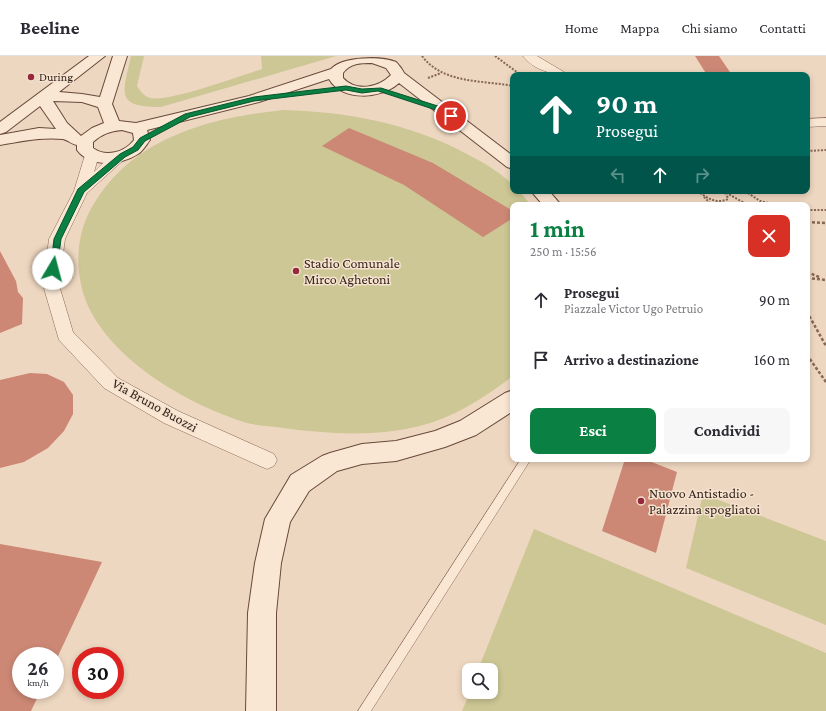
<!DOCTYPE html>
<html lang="it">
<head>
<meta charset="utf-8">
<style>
	:root { --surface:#fff; --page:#f7f7f7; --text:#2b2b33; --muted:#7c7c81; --line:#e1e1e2; --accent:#0b8043 }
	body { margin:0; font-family:"Crimson Pro",serif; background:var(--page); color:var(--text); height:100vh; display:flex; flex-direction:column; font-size:15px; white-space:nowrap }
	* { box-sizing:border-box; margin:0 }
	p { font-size:13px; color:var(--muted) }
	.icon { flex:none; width:22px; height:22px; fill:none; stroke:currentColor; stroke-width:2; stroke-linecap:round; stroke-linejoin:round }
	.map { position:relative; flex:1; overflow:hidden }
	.panel { position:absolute; left:510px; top:146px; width:300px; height:260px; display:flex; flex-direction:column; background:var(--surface); border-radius:8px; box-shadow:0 2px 6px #0003 }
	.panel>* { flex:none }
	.guide { position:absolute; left:510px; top:16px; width:300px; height:122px; border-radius:8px; box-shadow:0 2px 6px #0003; background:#00695c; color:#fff; overflow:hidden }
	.tools { position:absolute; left:462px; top:607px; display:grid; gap:8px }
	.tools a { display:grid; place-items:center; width:36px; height:36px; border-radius:8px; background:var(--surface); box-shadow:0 2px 6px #0003; font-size:20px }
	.speed { position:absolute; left:12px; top:591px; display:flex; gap:8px; font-size:20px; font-weight:700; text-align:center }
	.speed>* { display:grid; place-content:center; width:52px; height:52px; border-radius:50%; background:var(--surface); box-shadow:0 2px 6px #0003; line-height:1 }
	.speed small { font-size:10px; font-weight:400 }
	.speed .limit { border:6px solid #d22; background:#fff; color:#111 }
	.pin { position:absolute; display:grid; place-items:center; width:34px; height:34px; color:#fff; margin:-17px; border:2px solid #fff; border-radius:50%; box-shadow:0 1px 4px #0007 }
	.me { position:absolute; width:44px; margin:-22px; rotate:8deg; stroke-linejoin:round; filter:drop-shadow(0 0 3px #0008) }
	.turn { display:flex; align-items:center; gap:14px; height:84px; padding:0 20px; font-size:18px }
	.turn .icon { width:52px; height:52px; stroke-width:2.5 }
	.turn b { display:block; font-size:28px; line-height:34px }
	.lanes { display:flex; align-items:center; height:38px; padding:0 20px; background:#0003; justify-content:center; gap:20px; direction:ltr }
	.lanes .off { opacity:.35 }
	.round { display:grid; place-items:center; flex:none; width:42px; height:42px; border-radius:8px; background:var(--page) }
	.head { display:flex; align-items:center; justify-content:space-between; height:68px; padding:0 20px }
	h1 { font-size:24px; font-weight:700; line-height:30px; color:var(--accent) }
	.primary-button { display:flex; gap:8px; margin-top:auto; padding:8px 20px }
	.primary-button a { flex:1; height:46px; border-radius:8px; background:var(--accent); color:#fff; font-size:16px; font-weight:700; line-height:46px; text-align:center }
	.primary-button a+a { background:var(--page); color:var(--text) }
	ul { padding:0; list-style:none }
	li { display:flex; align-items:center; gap:12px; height:60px; padding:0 20px }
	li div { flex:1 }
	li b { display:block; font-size:15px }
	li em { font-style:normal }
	header { display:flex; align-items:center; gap:24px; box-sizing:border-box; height:56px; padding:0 20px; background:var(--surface); border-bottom:1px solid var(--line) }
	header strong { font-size:19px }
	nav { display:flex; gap:22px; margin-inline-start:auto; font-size:14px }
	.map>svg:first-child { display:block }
	.green { fill:#ccc794 }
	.building { fill:#cc8875 }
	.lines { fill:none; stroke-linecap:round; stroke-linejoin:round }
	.lane-casing { stroke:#876758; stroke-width:1 }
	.street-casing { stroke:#876758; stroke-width:1 }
	.secondary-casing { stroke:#68493b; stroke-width:2 }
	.path-far1 { stroke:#876758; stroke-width:2; stroke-dasharray:2 1.5; stroke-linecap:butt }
	.path { stroke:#876758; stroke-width:2.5; stroke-dasharray:3 2; stroke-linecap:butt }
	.lane { fill:#f9e6d3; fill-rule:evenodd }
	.street { fill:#f9e6d3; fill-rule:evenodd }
	.secondary { fill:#f9e6d3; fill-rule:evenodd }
	.route { fill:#0b8043; stroke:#07532c }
	.poi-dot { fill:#96283e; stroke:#f5e3cf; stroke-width:1.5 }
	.labels { text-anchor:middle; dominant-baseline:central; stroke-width:3; stroke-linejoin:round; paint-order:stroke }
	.far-poi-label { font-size:12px; fill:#36241c; stroke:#f5e3cf; text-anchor:start }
	.poi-label { font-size:14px; fill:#36241c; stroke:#f5e3cf; text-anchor:start }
	.street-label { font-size:14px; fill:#36241c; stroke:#f5e3cf }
</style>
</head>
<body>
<header>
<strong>Beeline</strong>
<nav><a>Home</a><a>Mappa</a><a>Chi siamo</a><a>Contatti</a></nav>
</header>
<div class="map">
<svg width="826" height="655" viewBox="0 0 826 655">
	<rect width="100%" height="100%" fill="#eed7c0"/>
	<g class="green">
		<path d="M131,0H144L137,30C140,35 144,40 150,42C170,46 239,20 262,13L261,0H336L161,51C114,51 123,37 131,0Z"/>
		<path d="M284,54C348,56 408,67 465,97C482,106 499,115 513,129V135H519L531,149H513V320C485,341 455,361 420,370C374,381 329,378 283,372C271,370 258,370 247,367C190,349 120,310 91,256C76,228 74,190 87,161C124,84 205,62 284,54Z"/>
		<polygon points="703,438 826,485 826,569 686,512"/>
		<polygon points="534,473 826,597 826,655 462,655 470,636 491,636 491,614 478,614"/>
	</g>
	<g class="building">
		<polygon points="695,0 719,0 732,19 707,19"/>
		<polygon points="349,72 433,107 513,155 513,162 483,181 404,129 322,90"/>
		<polygon points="0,195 16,225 18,236 23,242 22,268 0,277"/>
		<polygon points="30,317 47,318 64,326 73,339 73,358 64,375 48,392 24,406 0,412 0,324"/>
		<polygon points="625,403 644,403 677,416 656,497 602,475"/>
		<polygon points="0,488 102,506 58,600 21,600 21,634 41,634 31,655 0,655"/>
	</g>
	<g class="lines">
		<defs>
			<polygon id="lane" points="521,403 531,403 371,655 358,655"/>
			<g id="street">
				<path d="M523,0H537L569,19C553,19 533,14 523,0Z"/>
				<polygon points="826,62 826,70 807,71 807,63"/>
				<path d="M92,95L97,96L99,99L94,116C103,108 114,93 127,96L129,99L87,137L65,183L59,229L73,276L118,322L178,355L274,398L277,404L274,410L267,413L260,410L164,367L104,332L59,284L43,229L49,183L74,135L85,99L87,96Z"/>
			</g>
			<g id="secondary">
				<path d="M89,0H105L59,36L82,38L100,41L113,0H127L112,48L119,65L136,67L249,40L331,13C342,0 382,0 396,6C399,9 402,13 404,17L513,100V113L507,111L399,27C382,43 342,46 329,23L259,46L147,74L150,84C146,89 143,95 138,98C121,109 90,112 77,94V89C71,88 68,84 63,83C41,81 22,85 0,89V79L39,72L56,73L40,50L6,76L0,78V66ZM372,7L386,12L391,19C378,32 356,36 343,22V17C350,7 361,7 372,7ZM53,45L82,46L98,51L104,67L92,72L81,80L67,67ZM122,74L133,77L134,84C125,96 106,102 93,92V86C102,78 110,75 122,74Z"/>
				<polygon points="531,135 549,135 561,149 543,149"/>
				<polygon points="513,334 513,355 476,379 445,391 396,405 362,408 337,415 309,435 290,466 281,507 276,557 276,655 246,655 248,557 255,507 265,463 291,419 322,400 330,397 362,388 396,385 435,375 460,365 505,337"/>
			</g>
		</defs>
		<use href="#lane" class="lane-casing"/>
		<use href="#street" class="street-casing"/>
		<use href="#secondary" class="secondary-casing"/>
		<g class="path-far1">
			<path d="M422,0C443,28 482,24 513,30"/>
			<polyline points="495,0 521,19"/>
			<polyline points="428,22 441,17"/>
			<polyline points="807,95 826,94"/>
			<polyline points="723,135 748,149"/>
			<polyline points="745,135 760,145 777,149"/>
			<path d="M700,137C709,143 717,148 728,143L726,137"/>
			<polyline points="704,141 712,149"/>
			<polyline points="807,154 826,154"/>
		</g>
		<g class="path">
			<polyline points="807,166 826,167"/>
			<polyline points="807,216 819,221"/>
			<polyline points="807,222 826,224"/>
			<polyline points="807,256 826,290"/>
			<polyline points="807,299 826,326"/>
		</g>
		<use href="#lane" class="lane"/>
		<use href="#street" class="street"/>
		<use href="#secondary" class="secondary"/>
	</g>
	<polygon class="route" points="346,30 362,33 381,32 444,52 454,60 449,62 439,55 378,35 362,37 346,34 254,45 190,61 145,85 138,94 125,101 84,136 61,183 57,213 53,216 50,215 54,183 78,133 120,98 133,91 140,82 185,58 254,41"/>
	<g class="poi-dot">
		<circle cx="31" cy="21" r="4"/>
		<circle cx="296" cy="215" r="4"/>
		<circle cx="641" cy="445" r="4"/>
	</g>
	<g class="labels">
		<g class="far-poi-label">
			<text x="39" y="21">During</text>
		</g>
		<g class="poi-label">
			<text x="304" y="207">Stadio Comunale<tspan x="304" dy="16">Mirco Aghetoni</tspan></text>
			<text x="649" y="437">Nuovo Antistadio -<tspan x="649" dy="16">Palazzina spogliatoi</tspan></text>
		</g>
		<g class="street-label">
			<text transform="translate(155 349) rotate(29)">Via Bruno Buozzi</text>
		</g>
	</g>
</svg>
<div class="tools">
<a><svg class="icon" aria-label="search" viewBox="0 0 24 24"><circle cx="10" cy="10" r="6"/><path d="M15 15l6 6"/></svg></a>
</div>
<div class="speed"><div>26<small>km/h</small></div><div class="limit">30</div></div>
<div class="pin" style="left:451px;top:60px;background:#d93025"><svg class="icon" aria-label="arrive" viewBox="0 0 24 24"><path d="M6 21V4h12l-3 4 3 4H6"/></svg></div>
<svg class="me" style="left:53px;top:213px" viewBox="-20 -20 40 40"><circle r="19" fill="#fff"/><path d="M0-13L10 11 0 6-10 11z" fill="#0b8043"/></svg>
<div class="guide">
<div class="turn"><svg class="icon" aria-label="ahead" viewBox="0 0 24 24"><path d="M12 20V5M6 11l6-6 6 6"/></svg><div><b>90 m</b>Prosegui</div></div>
<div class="lanes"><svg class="icon off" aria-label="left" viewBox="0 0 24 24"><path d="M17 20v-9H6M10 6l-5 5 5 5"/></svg><svg class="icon" aria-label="ahead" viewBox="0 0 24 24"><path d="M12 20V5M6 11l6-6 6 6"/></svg><svg class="icon off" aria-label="right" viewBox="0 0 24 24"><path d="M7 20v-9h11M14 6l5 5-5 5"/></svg></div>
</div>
<section class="panel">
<div class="head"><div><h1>1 min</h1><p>250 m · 15:56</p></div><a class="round" style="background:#d93025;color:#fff"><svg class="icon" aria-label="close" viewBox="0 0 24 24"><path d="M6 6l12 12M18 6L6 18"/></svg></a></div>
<ul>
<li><svg class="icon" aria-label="ahead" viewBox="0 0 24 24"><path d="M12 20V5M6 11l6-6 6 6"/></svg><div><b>Prosegui</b><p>Piazzale Victor Ugo Petruio</p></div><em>90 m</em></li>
<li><svg class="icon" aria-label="arrive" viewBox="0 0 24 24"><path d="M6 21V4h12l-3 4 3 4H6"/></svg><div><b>Arrivo a destinazione</b></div><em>160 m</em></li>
</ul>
<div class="primary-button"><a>Esci</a><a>Condividi</a></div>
</section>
</div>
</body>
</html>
